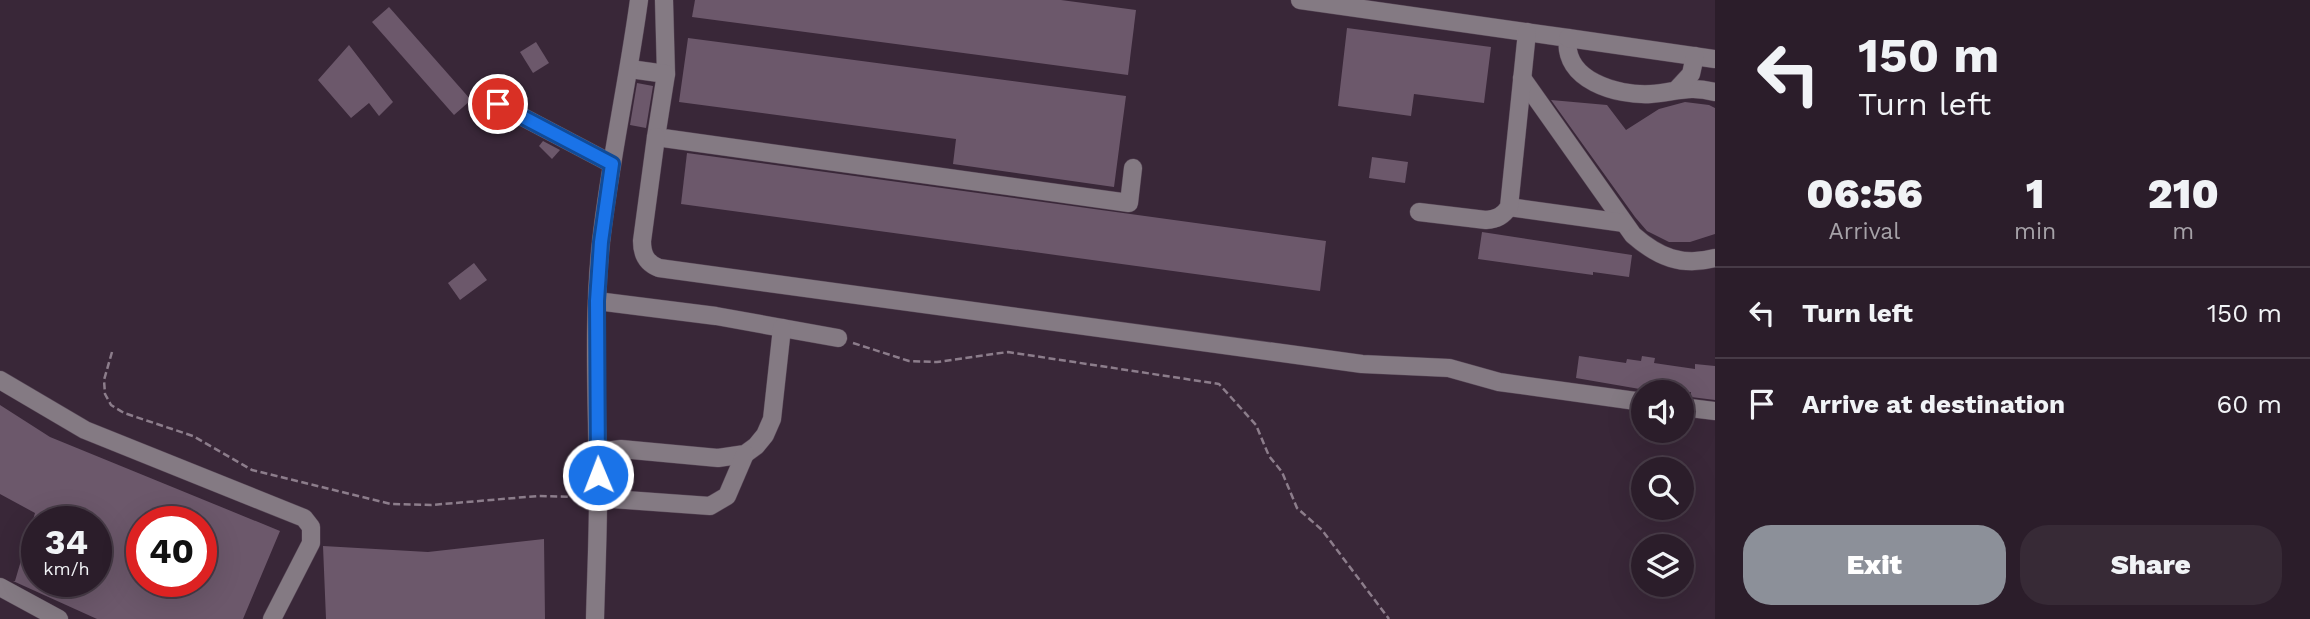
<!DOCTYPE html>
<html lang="en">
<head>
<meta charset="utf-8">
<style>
	:root { --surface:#2b1d2a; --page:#372a36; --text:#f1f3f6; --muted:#a6a2a8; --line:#473b47; --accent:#8c9099 }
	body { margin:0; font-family:"Work Sans",sans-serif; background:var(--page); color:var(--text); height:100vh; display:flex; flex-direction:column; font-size:26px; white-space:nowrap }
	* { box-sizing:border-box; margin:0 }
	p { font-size:23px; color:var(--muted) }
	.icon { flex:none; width:38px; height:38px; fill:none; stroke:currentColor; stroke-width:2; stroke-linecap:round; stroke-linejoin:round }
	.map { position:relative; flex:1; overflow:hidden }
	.panel { display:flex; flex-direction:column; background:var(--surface); width:595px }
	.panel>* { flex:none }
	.banner { background:#2b1d2a; color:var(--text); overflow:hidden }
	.controls { position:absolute; left:1631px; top:380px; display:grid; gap:14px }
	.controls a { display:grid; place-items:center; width:63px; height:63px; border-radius:50%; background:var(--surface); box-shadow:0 7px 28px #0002,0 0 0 2px var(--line); font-size:35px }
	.speed { position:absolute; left:21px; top:506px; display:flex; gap:14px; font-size:35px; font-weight:700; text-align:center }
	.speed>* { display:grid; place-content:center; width:91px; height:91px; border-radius:50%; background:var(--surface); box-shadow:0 7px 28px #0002,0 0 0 2px var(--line); line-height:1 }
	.speed small { font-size:18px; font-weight:400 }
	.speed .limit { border:10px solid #d22; background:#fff; color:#111 }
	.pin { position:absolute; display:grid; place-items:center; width:60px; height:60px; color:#fff; margin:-30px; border:4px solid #fff; border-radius:50%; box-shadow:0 2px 7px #0007 }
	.me { position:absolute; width:77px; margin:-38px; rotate:359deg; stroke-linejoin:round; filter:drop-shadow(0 0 5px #0008) }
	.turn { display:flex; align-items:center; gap:24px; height:147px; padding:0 28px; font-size:32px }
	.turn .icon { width:91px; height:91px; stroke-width:2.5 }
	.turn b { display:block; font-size:49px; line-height:60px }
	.eta { display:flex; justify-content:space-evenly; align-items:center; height:119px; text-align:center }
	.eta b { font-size:42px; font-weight:800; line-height:49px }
	.cta { display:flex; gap:14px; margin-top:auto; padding:14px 28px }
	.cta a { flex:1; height:80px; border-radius:28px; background:var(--accent); color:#fff; font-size:28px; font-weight:800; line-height:80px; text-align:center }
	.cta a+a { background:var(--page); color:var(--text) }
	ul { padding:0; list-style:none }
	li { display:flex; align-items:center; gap:21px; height:91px; padding:0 28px; border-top:2px solid var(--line) }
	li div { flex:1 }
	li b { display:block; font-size:26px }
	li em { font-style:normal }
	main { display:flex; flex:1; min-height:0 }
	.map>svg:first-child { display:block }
	.building { fill:#6c586b; fill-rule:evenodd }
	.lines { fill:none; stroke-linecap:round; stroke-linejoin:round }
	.minor-casing { stroke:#564555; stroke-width:19 }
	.path { stroke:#8c7d8b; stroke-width:2.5; stroke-dasharray:7 3.5; stroke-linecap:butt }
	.minor { stroke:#847a83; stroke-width:18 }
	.route-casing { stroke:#114b97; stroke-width:18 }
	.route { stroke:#1a73e8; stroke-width:12 }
</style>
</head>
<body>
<main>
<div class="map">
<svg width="1715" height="619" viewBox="0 0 1715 619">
	<rect width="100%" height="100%" fill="#392738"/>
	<g class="building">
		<polygon points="695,0 1061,0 1136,10 1128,75 692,17"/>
		<polygon points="389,7 471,100 454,115 372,22"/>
		<polygon points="1347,28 1491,47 1484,103 1414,94 1411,116 1338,106"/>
		<polygon points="688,38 1126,96 1114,187 953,164 956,139 679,102"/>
		<polygon points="536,42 549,63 533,73 520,52"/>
		<polygon points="349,45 393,102 379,116 369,103 351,118 318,80"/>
		<polygon points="637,83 653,86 646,128 630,125"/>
		<polygon points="1551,100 1607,105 1626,130 1659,109 1685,102 1709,105 1715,108 1715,234 1690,242 1669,242 1647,231 1635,217"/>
		<polygon points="543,141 560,150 552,159 539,146"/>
		<polygon points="687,153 1326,241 1320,291 681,204"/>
		<polygon points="1372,157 1408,162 1405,183 1369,178"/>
		<polygon points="1482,232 1632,255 1629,277 1593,272 1593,275 1478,259"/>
		<polygon points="474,263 487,280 460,300 448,283"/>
		<polygon points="1579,356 1626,363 1627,359 1641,361 1642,356 1655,358 1654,363 1695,369 1695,364 1715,366 1715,400 1691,397 1691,392 1657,392 1576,378"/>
		<path d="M0,405L50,437L280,531L243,619H97L13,581H15L35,513L0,494ZM37,522H96V581H37ZM142,522H201V581H142Z"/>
		<polygon points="544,539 545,619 326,619 323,546 428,552"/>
	</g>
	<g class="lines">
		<defs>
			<g id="minor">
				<polyline points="664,0 666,74"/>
				<path d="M1300,0L1568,38C1562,80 1617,96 1651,94C1676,92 1689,85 1715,92"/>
				<polyline points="1568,38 1715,59"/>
				<polyline points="630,69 666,74 656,137 1129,203 1133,168"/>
				<path d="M1522,78L1633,235C1658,257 1682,267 1715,258"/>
				<polyline points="1678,88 1691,74 1695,56"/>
				<polyline points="498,104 612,164"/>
				<path d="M656,137L642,241C642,254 646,263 659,268L1362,364L1449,368L1499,382L1643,402"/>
				<polyline points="1509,207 1624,223"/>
				<path d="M1419,212L1486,220C1497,219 1503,216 1509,207L1527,32"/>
				<polyline points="597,301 716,316 838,338"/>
				<polyline points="0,380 85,430 304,518 311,527 311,543 272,619"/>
				<polyline points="1682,407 1715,411"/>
				<polyline points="597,452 621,449 718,458 745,454 756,446 765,435 772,419 782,328"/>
				<polyline points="598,498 710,506 727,496 745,454"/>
				<polyline points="0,587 59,619"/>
				<path d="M595,619C596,578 598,537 598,497C598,412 592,326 601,242C610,161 628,81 639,0"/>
			</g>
		</defs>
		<use href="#minor" class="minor-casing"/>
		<g class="path">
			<polyline points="853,343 909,361 937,362 1008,352 1219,384 1256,425 1269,456 1282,472 1297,508 1322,530 1389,619"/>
			<polyline points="112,352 104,380 105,394 111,405 124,413 193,436 252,470 391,504 431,505 538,496 584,497"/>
		</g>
		<use href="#minor" class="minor"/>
	</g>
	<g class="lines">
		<defs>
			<polyline id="route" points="498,104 612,164 601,242 597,301 598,475"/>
		</defs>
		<use href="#route" class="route-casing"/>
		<use href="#route" class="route"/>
	</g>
</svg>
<div class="controls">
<a><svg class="icon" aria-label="sound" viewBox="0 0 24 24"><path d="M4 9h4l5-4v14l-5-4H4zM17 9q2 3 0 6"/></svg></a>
<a><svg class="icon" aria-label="search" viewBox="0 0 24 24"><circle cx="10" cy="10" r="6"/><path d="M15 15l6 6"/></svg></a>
<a><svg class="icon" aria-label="layers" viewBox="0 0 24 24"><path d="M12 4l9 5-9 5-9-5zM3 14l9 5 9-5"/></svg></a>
</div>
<div class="speed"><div>34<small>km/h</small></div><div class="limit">40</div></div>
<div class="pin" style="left:498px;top:104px;background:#d93025"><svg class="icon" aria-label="arrive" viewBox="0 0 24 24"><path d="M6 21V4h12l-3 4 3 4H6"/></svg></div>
<svg class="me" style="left:598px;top:475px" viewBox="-20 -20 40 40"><circle r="17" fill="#1a73e8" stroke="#fff" stroke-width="3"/><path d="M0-11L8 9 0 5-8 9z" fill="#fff"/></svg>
</div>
<section class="panel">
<div class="banner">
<div class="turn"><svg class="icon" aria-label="left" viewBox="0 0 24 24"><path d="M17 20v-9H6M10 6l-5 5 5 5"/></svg><div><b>150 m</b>Turn left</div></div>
</div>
<div class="eta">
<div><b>06:56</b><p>Arrival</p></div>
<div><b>1</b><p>min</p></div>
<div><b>210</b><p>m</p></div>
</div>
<ul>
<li><svg class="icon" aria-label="left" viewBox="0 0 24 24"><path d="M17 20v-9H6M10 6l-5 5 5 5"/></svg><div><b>Turn left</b></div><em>150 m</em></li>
<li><svg class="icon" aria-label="arrive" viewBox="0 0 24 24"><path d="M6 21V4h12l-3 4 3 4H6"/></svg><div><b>Arrive at destination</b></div><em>60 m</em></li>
</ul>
<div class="cta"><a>Exit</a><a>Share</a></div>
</section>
</main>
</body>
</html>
